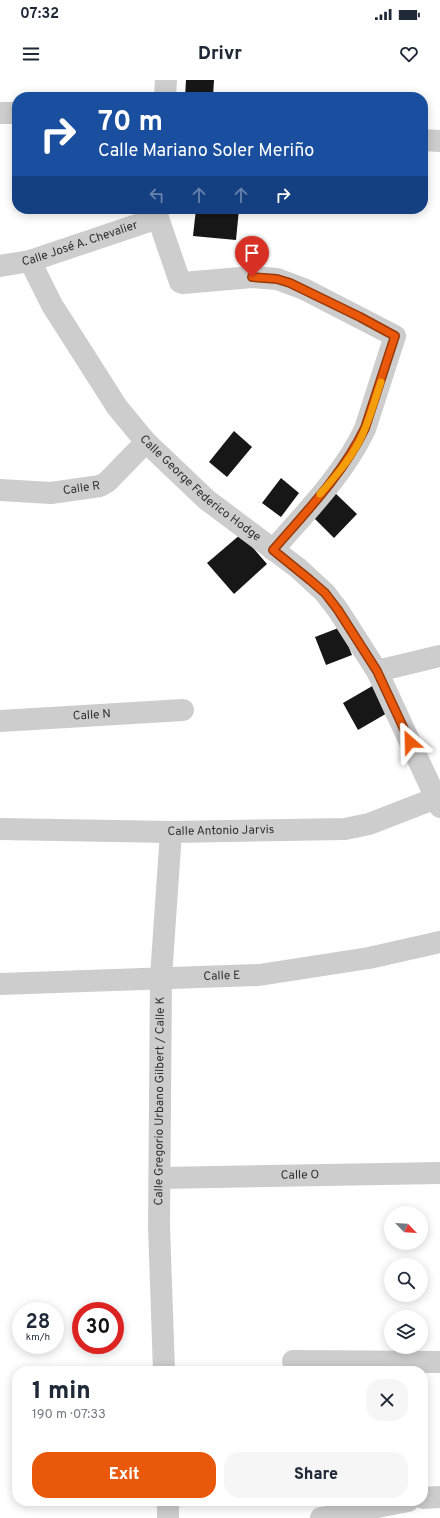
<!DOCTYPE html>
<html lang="en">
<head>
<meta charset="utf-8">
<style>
	:root { --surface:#fff; --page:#f6f6f7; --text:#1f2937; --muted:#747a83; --accent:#ea580c }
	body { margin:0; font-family:Overpass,sans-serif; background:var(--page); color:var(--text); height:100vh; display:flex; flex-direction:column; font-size:15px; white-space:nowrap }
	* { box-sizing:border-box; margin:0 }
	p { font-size:13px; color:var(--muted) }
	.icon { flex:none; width:22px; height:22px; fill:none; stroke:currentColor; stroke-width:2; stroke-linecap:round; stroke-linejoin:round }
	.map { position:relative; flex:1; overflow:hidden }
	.side { position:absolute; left:12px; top:1286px; width:416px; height:140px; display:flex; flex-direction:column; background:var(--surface); border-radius:16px; box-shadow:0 2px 10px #0003 }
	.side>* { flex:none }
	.hud { position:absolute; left:12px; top:12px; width:416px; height:122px; border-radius:16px; box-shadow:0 2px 10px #0003; background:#1a4fa0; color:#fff; overflow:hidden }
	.needle { width:26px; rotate:114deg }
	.controls { position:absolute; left:384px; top:1126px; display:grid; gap:8px }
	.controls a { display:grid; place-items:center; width:44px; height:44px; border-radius:50%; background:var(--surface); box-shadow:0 2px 10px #0003; font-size:20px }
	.speed { position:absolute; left:12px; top:1222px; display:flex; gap:8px; font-size:20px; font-weight:700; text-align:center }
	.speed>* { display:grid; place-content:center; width:52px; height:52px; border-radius:50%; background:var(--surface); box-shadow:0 2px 10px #0003; line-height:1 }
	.speed small { font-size:10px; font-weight:400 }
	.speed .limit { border:6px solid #d22; background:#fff; color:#111 }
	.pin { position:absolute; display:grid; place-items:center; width:34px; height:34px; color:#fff; margin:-41px -17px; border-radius:50% 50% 50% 0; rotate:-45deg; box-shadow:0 0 4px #0007 }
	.pin .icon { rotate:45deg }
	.me { position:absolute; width:44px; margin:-22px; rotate:335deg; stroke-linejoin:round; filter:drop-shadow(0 0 3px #0008) }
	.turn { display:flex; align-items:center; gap:14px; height:84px; padding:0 20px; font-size:18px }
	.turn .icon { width:52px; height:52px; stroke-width:2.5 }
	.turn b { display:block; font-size:28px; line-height:34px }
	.lanes { display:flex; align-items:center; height:38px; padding:0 20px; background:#0003; justify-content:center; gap:20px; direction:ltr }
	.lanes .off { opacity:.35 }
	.round { display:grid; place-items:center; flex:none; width:42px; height:42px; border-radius:16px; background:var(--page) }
	.headline { display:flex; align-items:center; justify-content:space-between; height:68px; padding:0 20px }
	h1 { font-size:24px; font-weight:800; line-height:30px }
	.cta { display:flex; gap:8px; margin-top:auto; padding:8px 20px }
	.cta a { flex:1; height:46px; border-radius:16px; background:var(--accent); color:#fff; font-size:16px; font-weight:800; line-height:46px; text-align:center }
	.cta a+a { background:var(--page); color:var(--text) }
	.status { display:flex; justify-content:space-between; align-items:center; height:28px; padding:0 20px; background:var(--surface); direction:ltr }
	.status svg { height:11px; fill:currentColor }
	header { display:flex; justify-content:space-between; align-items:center; height:52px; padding:0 20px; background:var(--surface); font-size:18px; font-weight:800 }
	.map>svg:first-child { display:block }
	.building { fill:#171717 }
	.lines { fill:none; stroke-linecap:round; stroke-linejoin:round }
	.street { stroke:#cdcdcd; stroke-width:22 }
	.route-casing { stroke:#983908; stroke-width:10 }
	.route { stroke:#ea580c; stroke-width:7 }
	.slow { stroke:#f59e0b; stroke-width:7 }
	.labels { text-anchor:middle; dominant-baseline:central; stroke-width:4; stroke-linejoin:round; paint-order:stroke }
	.street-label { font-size:12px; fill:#303030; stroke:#fff }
</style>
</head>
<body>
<div class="status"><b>07:32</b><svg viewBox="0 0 49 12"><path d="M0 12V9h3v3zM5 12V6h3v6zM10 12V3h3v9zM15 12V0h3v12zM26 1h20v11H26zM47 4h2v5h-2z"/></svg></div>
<header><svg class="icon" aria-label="menu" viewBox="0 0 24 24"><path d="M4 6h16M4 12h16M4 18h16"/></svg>Drivr<svg class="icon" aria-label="heart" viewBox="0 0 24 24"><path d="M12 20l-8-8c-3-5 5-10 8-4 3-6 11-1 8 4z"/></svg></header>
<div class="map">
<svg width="440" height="1438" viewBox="0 0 440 1438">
	<rect width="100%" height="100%" fill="#fff"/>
	<g class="building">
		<polygon points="186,0 214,0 213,17 185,17"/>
		<polygon points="196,129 239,129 236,160 193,156"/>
		<polygon points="234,351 252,367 227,397 209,382"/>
		<polygon points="281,398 299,413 281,437 262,423"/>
		<polygon points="333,411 357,434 334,458 311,435"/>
		<polygon points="241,454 267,484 234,514 207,483"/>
		<polygon points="341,547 352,575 326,585 315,557"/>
		<polygon points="374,605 389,632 358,650 343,623"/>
	</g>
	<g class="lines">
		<g class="street">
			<polyline points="165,17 166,0"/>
			<polyline points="0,33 17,33"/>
			<polyline points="423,60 440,61"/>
			<path d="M159,129L157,135L180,202L183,203L252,197L277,199L304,209L395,256L365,349C344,394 306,432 273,470"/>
			<path id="s1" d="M30,181L52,225L117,327L146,362L207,420L298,488L325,513L338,530L377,591L440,727"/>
			<path id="s2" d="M0,186L30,181L152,140L157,135"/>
			<path id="s3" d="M0,410L51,413L100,406L107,402L146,362"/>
			<polyline points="377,591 440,576"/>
			<path id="s4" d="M0,641L183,630"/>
			<path id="s5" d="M0,749L171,752L345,749L369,744L436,718"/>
			<path id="s6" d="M0,904L259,895L369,878L440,862"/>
			<path id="s7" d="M160,1098L440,1093"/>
			<polyline points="293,1281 440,1282"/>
			<path id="s8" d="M164,1291L159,1146L161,897L171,752"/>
			<polyline points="423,1418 440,1417"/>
			<polyline points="168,1421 168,1438"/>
			<polyline points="321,1438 408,1421"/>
		</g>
	</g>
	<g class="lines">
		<defs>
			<path id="route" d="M252,197L277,199L290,203L360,237L395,256L365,348C343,394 306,432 273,470L310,500L325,513L338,530L377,591L410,662"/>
		</defs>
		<use href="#route" class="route-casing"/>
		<use href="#route" class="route"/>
		<path class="slow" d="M320,414C334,398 349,381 359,362C369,343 374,322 381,302"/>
	</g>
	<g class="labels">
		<g class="street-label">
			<text stroke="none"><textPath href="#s2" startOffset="83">Calle José A. Chevalier</textPath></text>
			<text stroke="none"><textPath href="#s1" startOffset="287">Calle George Federico Hodge</textPath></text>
			<text stroke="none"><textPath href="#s3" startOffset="82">Calle R</textPath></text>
			<text stroke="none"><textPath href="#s4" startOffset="92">Calle N</textPath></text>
			<text stroke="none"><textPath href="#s5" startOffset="221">Calle Antonio Jarvis</textPath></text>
			<text stroke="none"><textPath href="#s6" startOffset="222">Calle E</textPath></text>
			<text stroke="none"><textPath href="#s8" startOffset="270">Calle Gregorio Urbano Gilbert / Calle K</textPath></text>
			<text stroke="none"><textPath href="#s7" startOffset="140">Calle O</textPath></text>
		</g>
	</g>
</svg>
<div class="controls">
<a><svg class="needle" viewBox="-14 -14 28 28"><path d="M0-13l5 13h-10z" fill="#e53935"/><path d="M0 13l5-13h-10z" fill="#747a83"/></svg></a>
<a><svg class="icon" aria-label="search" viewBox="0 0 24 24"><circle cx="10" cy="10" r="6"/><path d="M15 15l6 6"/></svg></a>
<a><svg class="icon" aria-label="layers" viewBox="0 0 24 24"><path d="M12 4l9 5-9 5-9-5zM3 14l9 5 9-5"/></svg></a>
</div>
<div class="speed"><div>28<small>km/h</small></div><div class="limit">30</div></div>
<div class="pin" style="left:252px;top:197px;background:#d93025"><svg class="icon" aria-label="arrive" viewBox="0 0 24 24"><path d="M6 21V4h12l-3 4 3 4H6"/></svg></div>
<svg class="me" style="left:410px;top:662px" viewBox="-20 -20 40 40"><path d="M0-17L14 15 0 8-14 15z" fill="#ea580c" stroke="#fff" stroke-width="4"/></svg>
<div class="hud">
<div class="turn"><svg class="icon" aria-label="right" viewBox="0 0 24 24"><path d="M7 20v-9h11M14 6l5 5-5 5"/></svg><div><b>70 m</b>Calle Mariano Soler Meriño</div></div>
<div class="lanes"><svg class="icon off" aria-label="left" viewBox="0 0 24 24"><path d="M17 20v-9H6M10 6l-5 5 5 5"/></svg><svg class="icon off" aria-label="ahead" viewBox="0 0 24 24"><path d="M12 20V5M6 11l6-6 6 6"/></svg><svg class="icon off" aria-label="ahead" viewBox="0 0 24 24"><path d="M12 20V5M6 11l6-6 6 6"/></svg><svg class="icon" aria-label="right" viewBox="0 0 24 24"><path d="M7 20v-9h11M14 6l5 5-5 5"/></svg></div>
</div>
<section class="side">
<div class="headline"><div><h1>1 min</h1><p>190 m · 07:33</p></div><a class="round"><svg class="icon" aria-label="close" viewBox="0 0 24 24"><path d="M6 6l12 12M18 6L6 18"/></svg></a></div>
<div class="cta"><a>Exit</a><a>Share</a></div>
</section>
</div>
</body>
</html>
